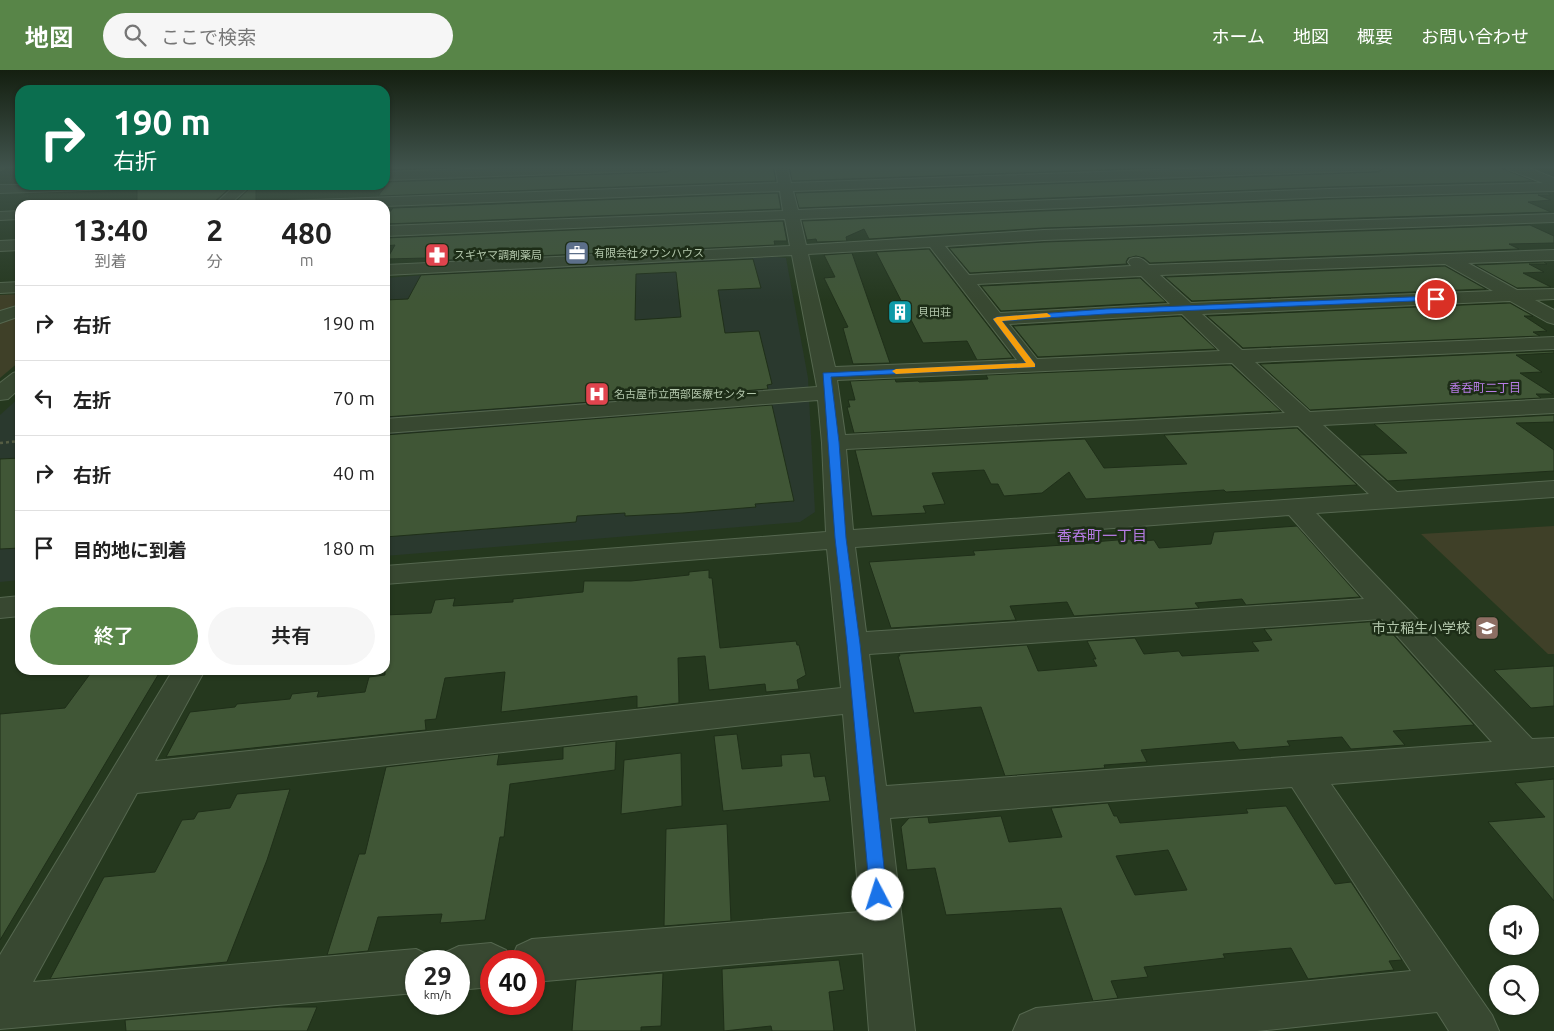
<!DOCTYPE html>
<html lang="ja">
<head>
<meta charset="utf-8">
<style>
	:root { --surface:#fff; --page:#f6f6f6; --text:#222; --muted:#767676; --line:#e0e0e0; --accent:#588548 }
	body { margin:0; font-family:Ubuntu,"Noto Sans JP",sans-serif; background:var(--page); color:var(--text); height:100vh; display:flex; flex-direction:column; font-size:19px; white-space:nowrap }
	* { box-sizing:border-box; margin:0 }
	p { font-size:16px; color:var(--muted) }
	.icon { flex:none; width:28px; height:28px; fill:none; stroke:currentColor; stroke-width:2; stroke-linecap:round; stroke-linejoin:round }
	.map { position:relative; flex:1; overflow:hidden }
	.panel { position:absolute; left:15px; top:130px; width:375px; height:475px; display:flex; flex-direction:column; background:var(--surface); border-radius:15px; box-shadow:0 1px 4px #0004 }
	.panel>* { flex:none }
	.guide { position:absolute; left:15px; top:15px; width:375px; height:105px; border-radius:15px; box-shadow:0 1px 4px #0004; background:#0b6e4f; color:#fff; overflow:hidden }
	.fabs { position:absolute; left:1489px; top:835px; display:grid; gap:10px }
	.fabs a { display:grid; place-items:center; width:50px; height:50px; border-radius:50%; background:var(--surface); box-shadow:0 1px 4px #0004; font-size:25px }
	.speed { position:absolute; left:405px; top:880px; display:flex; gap:10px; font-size:25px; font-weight:700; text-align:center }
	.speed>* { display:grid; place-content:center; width:65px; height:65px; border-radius:50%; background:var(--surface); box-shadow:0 1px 4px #0004; line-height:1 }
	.speed small { font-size:12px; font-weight:400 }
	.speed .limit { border:8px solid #d22; background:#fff; color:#111 }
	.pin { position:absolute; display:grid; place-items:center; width:42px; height:42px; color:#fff; margin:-21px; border:2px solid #fff; border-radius:50%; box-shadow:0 1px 5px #0007 }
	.me { position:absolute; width:55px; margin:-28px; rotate:355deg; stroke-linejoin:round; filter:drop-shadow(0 0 4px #0008) }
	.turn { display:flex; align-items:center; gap:18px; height:105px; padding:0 15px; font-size:22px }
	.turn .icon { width:65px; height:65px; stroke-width:2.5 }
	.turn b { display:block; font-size:35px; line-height:42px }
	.eta { display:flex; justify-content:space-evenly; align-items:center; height:85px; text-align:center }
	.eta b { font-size:30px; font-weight:600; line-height:35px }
	.action { display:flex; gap:10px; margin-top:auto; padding:10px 15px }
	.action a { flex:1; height:58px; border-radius:30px; background:var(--accent); color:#fff; font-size:20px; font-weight:600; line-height:58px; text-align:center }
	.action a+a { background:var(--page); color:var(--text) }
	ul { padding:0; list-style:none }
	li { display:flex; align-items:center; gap:15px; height:75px; padding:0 15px; border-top:1px solid var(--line) }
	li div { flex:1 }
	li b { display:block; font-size:19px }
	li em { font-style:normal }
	header { display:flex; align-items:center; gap:30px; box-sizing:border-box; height:70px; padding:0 25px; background:var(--accent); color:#fff }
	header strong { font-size:24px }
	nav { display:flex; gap:28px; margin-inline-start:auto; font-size:18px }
	.search { width:350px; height:45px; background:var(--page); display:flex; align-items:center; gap:12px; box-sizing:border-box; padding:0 18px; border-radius:28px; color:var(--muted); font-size:19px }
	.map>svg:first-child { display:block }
	.medical { fill:#2a392e }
	.green { fill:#3f4028 }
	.building { fill:#405636; stroke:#1f2f19; fill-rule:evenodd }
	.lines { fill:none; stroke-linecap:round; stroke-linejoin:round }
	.minor-casing { stroke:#55674f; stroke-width:2 }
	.path { stroke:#565e44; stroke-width:2.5; stroke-dasharray:3 3; stroke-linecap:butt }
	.minor { fill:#384831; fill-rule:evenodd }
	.route { fill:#1a73e8; stroke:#114b97 }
	.slow { fill:#f59e0b }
	.labels { text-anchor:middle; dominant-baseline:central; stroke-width:5; stroke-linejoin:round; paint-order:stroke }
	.far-poi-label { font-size:11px; fill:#b2c6ab; stroke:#1d2d17; text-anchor:start }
	.far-neighbourhood-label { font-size:12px; fill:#b77ce5; stroke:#1d2d17 }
	.poi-label { font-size:14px; fill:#b2c6ab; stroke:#1d2d17; text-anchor:end }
	.neighbourhood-label { font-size:15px; fill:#b77ce5; stroke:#1d2d17 }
</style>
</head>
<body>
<header>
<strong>地図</strong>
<div class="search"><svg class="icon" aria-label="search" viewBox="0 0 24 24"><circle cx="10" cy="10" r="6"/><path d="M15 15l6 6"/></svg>ここで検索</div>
<nav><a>ホーム</a><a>地図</a><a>概要</a><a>お問い合わせ</a></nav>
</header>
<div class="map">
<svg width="1554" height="961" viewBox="0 0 1554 961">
	<rect width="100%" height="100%" fill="#25381e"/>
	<g class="medical">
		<polygon points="776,187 786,188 808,308 815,442 800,452 385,486 385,208 507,199"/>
		<polygon points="20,327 20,510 0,512 0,345"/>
	</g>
	<g class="green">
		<polygon points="20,224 20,291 0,308 0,225"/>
		<polygon points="1554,456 1554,584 1548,584 1421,464"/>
	</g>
	<g class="building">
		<polygon points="385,96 499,96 385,100"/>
		<polygon points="766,96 773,96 776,111 378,126 385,117 385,112 667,102 673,98 686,97"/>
		<polygon points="789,96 1211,96 792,111"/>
		<polygon points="1449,96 1496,96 1534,111 1329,117 799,138 795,123 1378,102 1384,98"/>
		<polygon points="233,115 212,134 137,135 137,117"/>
		<polygon points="253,115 256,115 256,133 233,134"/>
		<polygon points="778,123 781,139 385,154 385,148 393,138"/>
		<polygon points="1548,123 1551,125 1538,125 1551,130 1528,132 1551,142 1044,158 869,169 864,159 846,167 847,171 817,172 816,169 807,170 802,151 1329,129"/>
		<polygon points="783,151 787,171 774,171 775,175 429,191 430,189 426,188 387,189 395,175 385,176 385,168"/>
		<polygon points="1530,155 1554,166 1554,173 1509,174 1519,179 1150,193 1144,188 1136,186 1128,188 1126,192 1127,194 970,203 949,178 1044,172"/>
		<polygon points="929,179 1013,288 977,290 967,271 923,273 876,182"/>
		<polygon points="852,183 890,293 853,294 843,258 848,257 824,208 835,207 824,185"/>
		<path d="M753,189L761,218L718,220L725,263L759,261L772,314L767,315L768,319L385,347V230L408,229L421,205ZM676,202L681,247L635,250L636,204Z"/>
		<polygon points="1544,192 1547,194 1529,194 1544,202 1523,203 1551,217 1517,218 1475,195"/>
		<polygon points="1445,196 1486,219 1192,231 1165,207"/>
		<polygon points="1140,208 1166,232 1001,241 981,216"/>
		<polygon points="1510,233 1533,246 1524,246 1547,261 1533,262 1540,266 1243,278 1207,246"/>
		<polygon points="1181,246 1216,279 1038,287 1013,256"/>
		<polygon points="1554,281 1554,283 1516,285 1542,302 1520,303 1553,324 1536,324 1541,328 1328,339 1310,340 1260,294"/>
		<polygon points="1231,295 1281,341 854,363 847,337 850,337 848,330 855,330 850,311 895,309 896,312 918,311 919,312 988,309 986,305"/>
		<polygon points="772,335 794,431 755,434 756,437 683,443 625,446 625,443 577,446 576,452 385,467 385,365"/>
		<polygon points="1554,345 1554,352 1516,353 1554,380 1554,401 1388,411 1359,385 1407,383 1374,354"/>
		<polygon points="1297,358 1357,415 1226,422 1224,420 1086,429 1069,402 1042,423 1004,426 998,414 991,414 984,400 932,403 945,434 923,436 926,443 872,446 855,380 1085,369 1104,398 1187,394 1164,365"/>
		<polygon points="20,388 20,478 0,479 0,389"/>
		<polygon points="1297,456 1360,527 1246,535 1242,529 1195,533 1199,538 1074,546 1067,532 1010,536 1016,550 891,558 869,492 975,485 973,481 1094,473 1093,472 1130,469 1132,472 1154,470 1159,478 1211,474 1214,462"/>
		<polygon points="709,500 709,508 712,508 720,578 796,571 797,575 799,575 806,605 797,610 799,619 766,622 765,614 709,620 705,586 678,588 679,633 637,638 637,626 501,642 505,602 445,608 436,649 425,650 426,660 166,687 190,642 235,637 237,634 290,629 292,624 319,621 317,627 365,622 369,607 385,605 385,545 431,543 435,530 455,528 453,536 513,532 513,529 583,522 584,511 631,511 689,505 689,502"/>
		<polygon points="1381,551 1474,655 1393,661 1405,675 1351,679 1342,667 1287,671 1290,676 1239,680 1234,672 1141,680 1147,692 1104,695 1105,698 1005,706 981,637 914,643 898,586 900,586 899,584 1027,575 1038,601 1097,596 1093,589 1096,589 1087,571 1135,568 1144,584 1179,581 1182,586 1259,581 1252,572 1272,570 1264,559"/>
		<polygon points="1554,596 1554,636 1531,638 1494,600"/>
		<polygon points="132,600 161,600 0,870 0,644 65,638 90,604"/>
		<polygon points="737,664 742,699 782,696 781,685 810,683 814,707 825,706 830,731 723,741 714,666"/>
		<polygon points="616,671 615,700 510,714 504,767 500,767 485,850 440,853 442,844 378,847 368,881 327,885 359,784 365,784 386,697 499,684 497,695 563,689 563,677"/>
		<polygon points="681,683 682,736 621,744 624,690"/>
		<polygon points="1554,709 1554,831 1488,752 1545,747 1515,713"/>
		<polygon points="290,719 267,790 227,892 50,909 104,807 155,802 182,750 194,749 198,742 230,738 237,724"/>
		<path d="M1108,733L1114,746H1117L1120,753L1248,743L1246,739L1286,736L1335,814L1351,812L1402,890L1389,891L1394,900L1308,909L1291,878L1223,884L1225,888L1144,897L1148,907L1111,911L1118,928L1093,931L1061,838L946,845L935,798L907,800L901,757L909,748L928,747L929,753L1001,746L1009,772L1062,767L1051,738ZM1168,780L1187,820L1135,825L1116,786Z"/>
		<polygon points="727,754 731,851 664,856 666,759"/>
		<polygon points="839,890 844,920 829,922 834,961 772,961 771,956 724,961 722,899"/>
		<polygon points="663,903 661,956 641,957 641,961 572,961 576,910"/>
		<polygon points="279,937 317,937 307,961 126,961 125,950"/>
	</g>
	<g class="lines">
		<defs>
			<g id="minor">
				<polygon points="0,96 7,96 1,100"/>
				<polygon points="555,96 673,96 667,100 385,110 385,102"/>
				<path d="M775,96H787L791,113L1266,96H1384L1378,100L793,121L798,140L1329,119L1543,113L1507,99L1506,96H1524L1554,108V121L1329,127L800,149L806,175L1044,160L1554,144V152L1044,170L945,176L969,205L1131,196L1128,192L1130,189C1139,186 1143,189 1149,195L1554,180V190L1468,193L1517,220L1554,219V229L1535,230L1554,240V254L1547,252L1510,231L1202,244L1242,280L1554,267V279L1255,292L1310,342L1554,329V343L1323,355L1397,422L1554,411V427L1316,443L1532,669L1554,668V696L1331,714L1492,945L1499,961H1449L1437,942L1257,961H1013L1020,945L1036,938L1411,901L1292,717L890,748L915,961H869L863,883L534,912V891H491V917L459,920V891H440L444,883L459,876L491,873L506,880L511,890L517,876L532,869L860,842L843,644L137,723L33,912L416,879L431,886L434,891H416V923L0,959V885L173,600H205L155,691L841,618L827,479L385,514V496L826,462L822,373L818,330L385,363V349L817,317L792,185L385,205V195L790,176L785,149L385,166V156L783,141L780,121L385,136L279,135L281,132L286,131L778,113ZM930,177L1017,290L835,297L808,184ZM1445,194L1493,221L1191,233L1160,205ZM1141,206L1170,234L1000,243L977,214ZM1182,244L1220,281L1037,289L1009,254ZM1232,293L1285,343L845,365L837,310ZM1298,356L1369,424L853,460L846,379ZM1289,445L1364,529L866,562L855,477ZM1382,549L1492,672L886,716L869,584Z"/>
				<polygon points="0,115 121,115 114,119 0,123"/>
				<polygon points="236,115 251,115 229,135 214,135"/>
				<polygon points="20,141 20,149 0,150 0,142"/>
				<polygon points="20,170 20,180 0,181 0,171"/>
				<polygon points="20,212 20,222 0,223 0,213"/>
				<polygon points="20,235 20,246 0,253 0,241"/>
				<polygon points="20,301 20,318 8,329 0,330 0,313 13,303"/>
				<polygon points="20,526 20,546 0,548 0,528"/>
			</g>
		</defs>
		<use href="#minor" class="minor-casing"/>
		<polyline class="path" points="0,373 20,371"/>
		<use href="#minor" class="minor"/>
	</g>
	<linearGradient id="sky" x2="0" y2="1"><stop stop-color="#141f10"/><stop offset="0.42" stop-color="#40534c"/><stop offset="1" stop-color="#40534c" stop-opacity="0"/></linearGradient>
	<rect width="1554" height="231" fill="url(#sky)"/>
	<polygon class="route" points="1436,226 1438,227 1438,230 1106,244 1002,251 1035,294 1035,297 831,307 839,372 846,468 860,574 887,825 884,830 878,833 872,830 870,825 847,574 835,468 823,303 1026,293 993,249 997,247 1106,239"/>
	<polygon class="slow" points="1047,243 1051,246 1050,247 1002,251 1035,294 1035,297 896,304 892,301 896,299 1026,293 993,249 997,247"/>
	<defs>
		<symbol id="office-square" viewBox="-11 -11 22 22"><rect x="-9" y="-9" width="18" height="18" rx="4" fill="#5c6f8a" stroke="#1d2d17"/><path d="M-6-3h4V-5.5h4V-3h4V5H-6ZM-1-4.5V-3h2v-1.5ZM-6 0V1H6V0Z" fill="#fff"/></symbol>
		<symbol id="pharmacy-square" viewBox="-11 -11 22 22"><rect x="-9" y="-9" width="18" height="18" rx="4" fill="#e0444e" stroke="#1d2d17"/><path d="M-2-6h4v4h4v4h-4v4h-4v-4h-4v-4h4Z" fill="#fff"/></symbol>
		<symbol id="building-square" viewBox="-11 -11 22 22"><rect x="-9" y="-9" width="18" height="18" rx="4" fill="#0f9aa8" stroke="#1d2d17"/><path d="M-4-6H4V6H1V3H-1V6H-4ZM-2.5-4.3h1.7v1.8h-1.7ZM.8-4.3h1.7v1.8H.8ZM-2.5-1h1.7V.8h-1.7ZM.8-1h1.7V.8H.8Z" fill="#fff"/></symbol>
		<symbol id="hospital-square" viewBox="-11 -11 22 22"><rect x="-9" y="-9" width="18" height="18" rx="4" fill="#e0444e" stroke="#1d2d17"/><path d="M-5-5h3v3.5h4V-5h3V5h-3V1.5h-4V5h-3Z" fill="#fff"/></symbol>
		<symbol id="school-square" viewBox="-11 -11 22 22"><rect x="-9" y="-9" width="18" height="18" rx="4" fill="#8d6e63" stroke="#1d2d17"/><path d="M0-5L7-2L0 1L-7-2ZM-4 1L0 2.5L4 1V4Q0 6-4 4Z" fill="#fff"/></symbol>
	</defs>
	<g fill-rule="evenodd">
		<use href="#office-square" x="563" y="169" width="28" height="28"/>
		<use href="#pharmacy-square" x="423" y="171" width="28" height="28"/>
		<use href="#building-square" x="886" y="228" width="28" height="28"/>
		<use href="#hospital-square" x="583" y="310" width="28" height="28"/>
		<use href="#school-square" x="1473" y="544" width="28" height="28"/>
	</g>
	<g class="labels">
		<g class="far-poi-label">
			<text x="594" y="183">有限会社タウンハウス</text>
			<text x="454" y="185">スギヤマ調剤薬局</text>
			<text x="918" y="242">貝田荘</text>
			<text x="614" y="324">名古屋市立西部医療センター</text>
		</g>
		<g class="far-neighbourhood-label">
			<text x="1485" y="317">香呑町二丁目</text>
		</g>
		<g class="poi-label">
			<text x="1470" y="558">市立稲生小学校</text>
		</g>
		<g class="neighbourhood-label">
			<text x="1102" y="465">香呑町一丁目</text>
		</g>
	</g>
</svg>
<div class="fabs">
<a><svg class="icon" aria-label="sound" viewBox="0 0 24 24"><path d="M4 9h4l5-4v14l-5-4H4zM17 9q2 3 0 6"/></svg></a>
<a><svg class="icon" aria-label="search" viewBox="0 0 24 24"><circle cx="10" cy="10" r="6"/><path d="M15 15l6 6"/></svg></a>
</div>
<div class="speed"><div>29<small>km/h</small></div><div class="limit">40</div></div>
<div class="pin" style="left:1436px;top:229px;background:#d93025"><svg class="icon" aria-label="arrive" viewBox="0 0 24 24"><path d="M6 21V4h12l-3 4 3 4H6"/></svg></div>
<svg class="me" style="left:878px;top:825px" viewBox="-20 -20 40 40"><circle r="19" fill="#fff"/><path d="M0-13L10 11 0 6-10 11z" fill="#1a73e8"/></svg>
<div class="guide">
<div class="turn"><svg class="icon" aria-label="right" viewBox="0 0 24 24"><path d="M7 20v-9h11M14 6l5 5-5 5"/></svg><div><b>190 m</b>右折</div></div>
</div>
<section class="panel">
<div class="eta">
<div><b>13:40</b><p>到着</p></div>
<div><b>2</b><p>分</p></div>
<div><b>480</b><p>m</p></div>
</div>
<ul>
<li><svg class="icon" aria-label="right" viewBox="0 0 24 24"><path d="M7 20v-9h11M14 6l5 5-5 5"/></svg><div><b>右折</b></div><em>190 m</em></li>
<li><svg class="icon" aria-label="left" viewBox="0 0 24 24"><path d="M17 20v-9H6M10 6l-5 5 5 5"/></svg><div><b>左折</b></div><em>70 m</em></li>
<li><svg class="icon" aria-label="right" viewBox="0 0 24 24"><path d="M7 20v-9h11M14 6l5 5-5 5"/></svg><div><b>右折</b></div><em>40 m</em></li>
<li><svg class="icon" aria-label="arrive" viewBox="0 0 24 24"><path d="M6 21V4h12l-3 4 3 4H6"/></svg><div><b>目的地に到着</b></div><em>180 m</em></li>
</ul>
<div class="action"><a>終了</a><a>共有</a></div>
</section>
</div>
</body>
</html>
